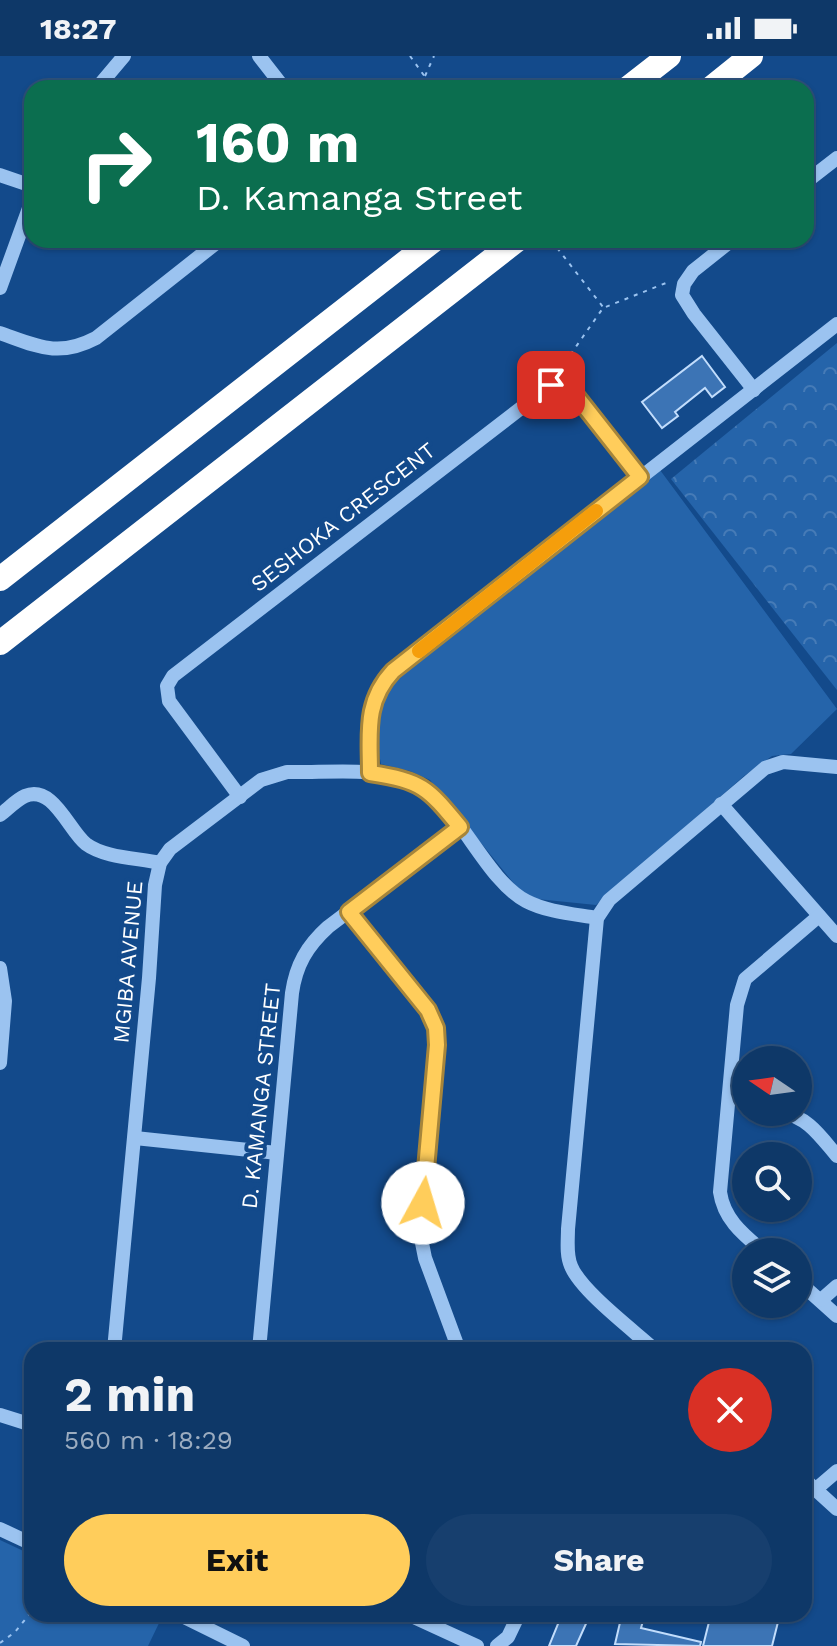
<!DOCTYPE html>
<html lang="en">
<head>
<meta charset="utf-8">
<style>
	:root { --surface:#0e3868; --page:#173f6e; --text:#f1f3f6; --muted:#9bacc0; --line:#2e527c; --accent:#ffcd5b }
	body { margin:0; font-family:"Work Sans",sans-serif; background:var(--page); color:var(--text); height:100vh; display:flex; flex-direction:column; font-size:30px; white-space:nowrap }
	* { box-sizing:border-box; margin:0 }
	p { font-size:26px; color:var(--muted) }
	.icon { flex:none; width:44px; height:44px; fill:none; stroke:currentColor; stroke-width:2; stroke-linecap:round; stroke-linejoin:round }
	.map { position:relative; flex:1; overflow:hidden }
	.details { position:absolute; left:24px; top:1286px; width:788px; height:280px; display:flex; flex-direction:column; background:var(--surface); border-radius:24px; box-shadow:0 2px 6px #0004,0 0 0 2px var(--line) }
	.details>* { flex:none }
	.top-card { position:absolute; left:24px; top:24px; width:790px; height:168px; border-radius:24px; box-shadow:0 2px 6px #0004,0 0 0 2px var(--line); background:#0b6e4f; color:#fff; overflow:hidden }
	.needle { width:52px; rotate:283deg }
	.fabs { position:absolute; left:732px; top:990px; display:grid; gap:16px }
	.fabs a { display:grid; place-items:center; width:80px; height:80px; border-radius:50%; background:var(--surface); box-shadow:0 2px 6px #0004,0 0 0 2px var(--line); font-size:40px }
	.pin { position:absolute; display:grid; place-items:center; width:68px; height:68px; color:#fff; margin:-34px; border-radius:16px; box-shadow:0 4px 12px #0006 }
	.me { position:absolute; width:88px; margin:-44px; rotate:6deg; stroke-linejoin:round; filter:drop-shadow(0 0 6px #0008) }
	.turn { display:flex; align-items:center; gap:28px; height:168px; padding:0 40px; font-size:36px }
	.turn .icon { width:104px; height:104px; stroke-width:2.5 }
	.turn b { display:block; font-size:56px; line-height:68px }
	.round { display:grid; place-items:center; flex:none; width:84px; height:84px; border-radius:42px; background:var(--page) }
	.overview { display:flex; align-items:center; justify-content:space-between; height:136px; padding:0 40px }
	h1 { font-size:48px; font-weight:700; line-height:60px }
	.cta { display:flex; gap:16px; margin-top:auto; padding:16px 40px }
	.cta a { flex:1; height:92px; border-radius:48px; background:var(--accent); color:#111; font-size:32px; font-weight:700; line-height:92px; text-align:center }
	.cta a+a { background:var(--page); color:var(--text) }
	.status { display:flex; justify-content:space-between; align-items:center; height:56px; padding:0 40px; background:var(--surface); direction:ltr }
	.status svg { height:22px; fill:currentColor }
	.map>svg:first-child { display:block }
	.green { fill:#2564aa }
	.forest { fill:url(#forest-crowns) }
	.building { fill:#3c74b5; stroke:#c2ddfc; stroke-width:2 }
	.lines { fill:none; stroke-linecap:round; stroke-linejoin:round }
	.path { stroke:#9bc3f0; stroke-width:2; stroke-dasharray:4 6; stroke-linecap:butt }
	.minor { stroke:#9bc3f0; stroke-width:14 }
	.highway { stroke:#fff; stroke-width:24 }
	.route-casing { stroke:#a6853b; stroke-width:20 }
	.route { stroke:#ffcd5b; stroke-width:14 }
	.slow { stroke:#f59e0b; stroke-width:14 }
	.labels { text-anchor:middle; dominant-baseline:central; stroke-width:8; stroke-linejoin:round; paint-order:stroke }
	.street-label { font-size:22px; fill:#fff; stroke:#134a8b }
</style>
</head>
<body>
<div class="status"><b>18:27</b><svg viewBox="0 0 49 12"><path d="M0 12V9h3v3zM5 12V6h3v6zM10 12V3h3v9zM15 12V0h3v12zM26 1h20v11H26zM47 4h2v5h-2z"/></svg></div>
<div class="map">
<svg width="837" height="1590" viewBox="0 0 837 1590">
	<defs>
		<pattern id="forest-crowns" width="20" height="18" patternUnits="userSpaceOnUse" patternTransform="scale(2)"><rect width="20" height="18" fill="#2564aa"/><path d="M2 6a3 3 0 1 1 6 0M12 15a3 3 0 1 1 6 0" fill="none" stroke="#467bb7"/></pattern>
	</defs>
	<rect width="100%" height="100%" fill="#134a8b"/>
	<g class="green">
		<path d="M660,414L837,653L791,698L772,700L744,720L596,849L537,843L520,835L430,724L410,715L381,708C375,681 377,651 391,627Z"/>
		<polygon points="0,1484 32,1499 32,1558 151,1558 161,1563 148,1590 0,1590"/>
	</g>
	<polygon class="forest" points="837,287 837,634 671,423"/>
	<g class="building">
		<polygon points="702,300 725,331 712,341 705,332 675,356 678,360 662,372 642,346"/>
		<polygon points="562,1558 589,1561 576,1590 549,1590"/>
		<polygon points="622,1558 645,1558 641,1572 701,1586 700,1590 615,1588"/>
		<polygon points="711,1558 780,1558 772,1590 703,1590"/>
	</g>
	<g class="lines">
		<g class="path">
			<polyline points="410,0 433,32"/>
			<polyline points="425,20 434,0"/>
			<polyline points="551,184 603,251"/>
			<polyline points="559,315 603,252 671,225"/>
			<polyline points="0,1587 15,1576 32,1555"/>
		</g>
		<g class="minor">
			<polyline points="259,0 284,32"/>
			<polyline points="97,32 124,0"/>
			<polyline points="0,119 32,130"/>
			<polyline points="806,126 837,102"/>
			<polyline points="732,184 693,215 684,228 682,239 694,258 754,334"/>
			<polyline points="0,232 32,144"/>
			<path d="M0,277C37,290 58,302 96,282L220,184"/>
			<path d="M370,717C370,678 364,646 393,615L837,268"/>
			<polyline points="240,741 169,645 167,630 173,620 551,329 560,328 574,337 640,421"/>
			<polyline points="721,748 837,880"/>
			<path d="M0,759C8,753 16,744 25,740C53,728 69,775 86,788C105,802 138,802 160,807"/>
			<polyline points="349,856 428,954 436,972 437,989 421,1182 425,1202 459,1294"/>
			<polyline points="0,912 5,945 0,1007"/>
			<path d="M781,1056C808,1061 820,1080 837,1100"/>
			<polyline points="135,1082 277,1097"/>
			<path d="M764,1196C744,1179 724,1164 720,1136L737,949L745,923L819,860"/>
			<polyline points="798,1225 837,1260"/>
			<polyline points="821,1244 837,1230"/>
			<path d="M114,1294L149,922L155,829L160,807L170,793L261,724L287,716C326,717 377,710 414,726C457,744 483,822 526,845C547,856 574,858 597,862"/>
			<path d="M259,1294L292,937C296,909 307,890 328,871L460,771"/>
			<path d="M655,1294C633,1274 581,1235 571,1210C566,1199 568,1184 568,1173L597,862L609,844L765,712L783,706L837,711"/>
			<polyline points="0,1359 32,1369"/>
			<polyline points="804,1423 837,1453"/>
			<polyline points="816,1433 837,1415"/>
			<polyline points="0,1473 32,1488"/>
			<polyline points="178,1558 243,1590"/>
			<polyline points="407,1558 477,1590"/>
			<polyline points="497,1590 508,1581 519,1558"/>
		</g>
		<g class="highway">
			<polyline points="628,32 669,0"/>
			<polyline points="711,32 751,0"/>
			<polyline points="0,523 434,184"/>
			<polyline points="0,587 517,184"/>
		</g>
	</g>
	<g class="lines">
		<defs>
			<path id="route" d="M423,1147L437,989L436,972L428,954L349,856L460,771C427,731 422,725 370,717C370,678 364,646 393,615L640,421L574,337L560,328L551,329"/>
		</defs>
		<use href="#route" class="route-casing"/>
		<use href="#route" class="route"/>
		<polyline class="slow" points="419,595 596,455"/>
	</g>
	<g class="labels">
		<g class="street-label">
			<text transform="translate(343 461) rotate(-38)">SESHOKA CRESCENT</text>
			<text transform="translate(128 906) rotate(-85)">MGIBA AVENUE</text>
			<text transform="translate(261 1040) rotate(-84)">D. KAMANGA STREET</text>
		</g>
	</g>
</svg>
<div class="fabs">
<a><svg class="needle" viewBox="-14 -14 28 28"><path d="M0-13l5 13h-10z" fill="#e53935"/><path d="M0 13l5-13h-10z" fill="#9bacc0"/></svg></a>
<a><svg class="icon" aria-label="search" viewBox="0 0 24 24"><circle cx="10" cy="10" r="6"/><path d="M15 15l6 6"/></svg></a>
<a><svg class="icon" aria-label="layers" viewBox="0 0 24 24"><path d="M12 4l9 5-9 5-9-5zM3 14l9 5 9-5"/></svg></a>
</div>
<div class="pin" style="left:551px;top:329px;background:#d93025"><svg class="icon" aria-label="arrive" viewBox="0 0 24 24"><path d="M6 21V4h12l-3 4 3 4H6"/></svg></div>
<svg class="me" style="left:423px;top:1147px" viewBox="-20 -20 40 40"><circle r="19" fill="#fff"/><path d="M0-13L10 11 0 6-10 11z" fill="#ffcd5b"/></svg>
<div class="top-card">
<div class="turn"><svg class="icon" aria-label="right" viewBox="0 0 24 24"><path d="M7 20v-9h11M14 6l5 5-5 5"/></svg><div><b>160 m</b>D. Kamanga Street</div></div>
</div>
<section class="details">
<div class="overview"><div><h1>2 min</h1><p>560 m · 18:29</p></div><a class="round" style="background:#d93025;color:#fff"><svg class="icon" aria-label="close" viewBox="0 0 24 24"><path d="M6 6l12 12M18 6L6 18"/></svg></a></div>
<div class="cta"><a>Exit</a><a>Share</a></div>
</section>
</div>
</body>
</html>
